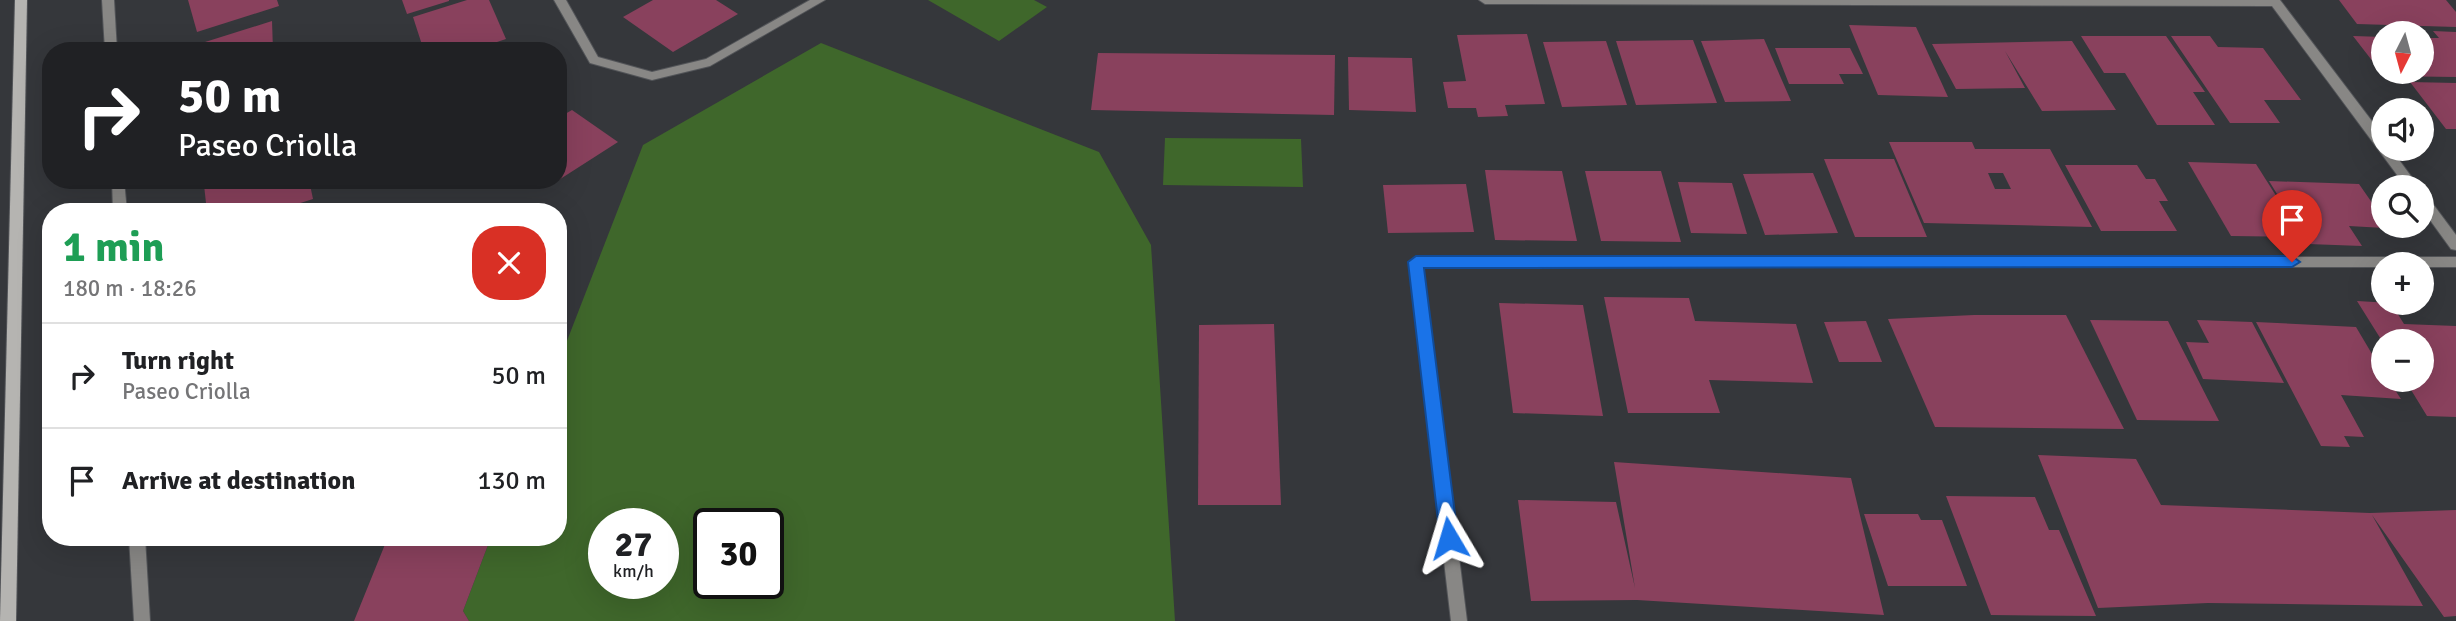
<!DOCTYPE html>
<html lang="en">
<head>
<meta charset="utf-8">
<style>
	:root { --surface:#fff; --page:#f6f6f6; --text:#202124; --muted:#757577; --line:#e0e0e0 }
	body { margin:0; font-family:Signika,sans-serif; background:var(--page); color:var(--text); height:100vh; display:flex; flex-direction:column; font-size:26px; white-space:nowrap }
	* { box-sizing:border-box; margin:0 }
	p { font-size:23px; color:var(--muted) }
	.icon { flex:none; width:38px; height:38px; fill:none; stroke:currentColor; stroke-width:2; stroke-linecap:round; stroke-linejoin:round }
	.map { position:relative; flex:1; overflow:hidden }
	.side { position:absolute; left:42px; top:203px; width:525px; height:343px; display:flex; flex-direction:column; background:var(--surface); border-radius:28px; box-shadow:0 7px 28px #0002 }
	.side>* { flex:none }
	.top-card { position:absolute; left:42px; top:42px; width:525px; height:147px; border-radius:28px; box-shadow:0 7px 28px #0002; background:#202124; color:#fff; overflow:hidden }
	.needle { width:46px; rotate:186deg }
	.controls { position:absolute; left:2371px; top:21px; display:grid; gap:14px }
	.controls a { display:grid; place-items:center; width:63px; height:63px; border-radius:50%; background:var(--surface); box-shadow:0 7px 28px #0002; font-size:35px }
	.speed { position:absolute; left:588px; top:508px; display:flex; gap:14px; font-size:35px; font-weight:700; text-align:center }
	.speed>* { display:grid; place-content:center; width:91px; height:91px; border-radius:50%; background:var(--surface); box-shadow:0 7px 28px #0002; line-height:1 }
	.speed small { font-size:18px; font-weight:400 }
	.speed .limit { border:4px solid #111; border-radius:10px; background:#fff; color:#111 }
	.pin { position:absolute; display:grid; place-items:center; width:60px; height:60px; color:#fff; margin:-72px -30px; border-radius:50% 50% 50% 0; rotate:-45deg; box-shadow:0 0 7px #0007 }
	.pin .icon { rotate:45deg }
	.me { position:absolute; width:77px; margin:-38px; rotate:353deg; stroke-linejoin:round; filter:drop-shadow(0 0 5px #0008) }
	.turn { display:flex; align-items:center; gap:24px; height:147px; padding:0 21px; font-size:32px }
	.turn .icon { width:91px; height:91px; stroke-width:2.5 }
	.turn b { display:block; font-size:49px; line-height:60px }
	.round { display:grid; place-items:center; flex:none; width:74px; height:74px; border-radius:28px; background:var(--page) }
	.head { display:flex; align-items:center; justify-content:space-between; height:119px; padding:0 21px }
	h1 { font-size:42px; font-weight:700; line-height:52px; color:#1e9e55 }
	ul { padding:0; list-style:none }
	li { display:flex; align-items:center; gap:21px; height:105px; padding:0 21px; border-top:2px solid var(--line) }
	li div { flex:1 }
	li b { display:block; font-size:26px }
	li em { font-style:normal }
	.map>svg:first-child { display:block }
	.green { fill:#3f672b; fill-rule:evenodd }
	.building { fill:#89415d; fill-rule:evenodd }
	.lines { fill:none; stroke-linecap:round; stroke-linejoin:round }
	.minor-casing { stroke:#525458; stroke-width:2 }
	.secondary-casing { stroke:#525458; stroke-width:2 }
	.minor { fill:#888785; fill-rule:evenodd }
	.secondary { fill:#b5b4b1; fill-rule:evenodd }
	.route { fill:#1a73e8; stroke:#114b97; stroke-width:2 }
</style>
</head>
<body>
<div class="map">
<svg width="2456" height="621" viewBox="0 0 2456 621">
	<rect width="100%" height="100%" fill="#35373b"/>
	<g class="green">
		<polygon points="928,0 1034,0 1047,7 999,41"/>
		<path d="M821,43L1099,152L1151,245L1175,621H469L463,611L491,537H558V364L643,145ZM604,523H663V583H604ZM709,523H768V583H709Z"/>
		<polygon points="1165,138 1301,139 1303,187 1163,185"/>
	</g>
	<g class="building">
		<polygon points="188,0 277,0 279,6 197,32"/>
		<polygon points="402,0 449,0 449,1 407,14"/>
		<polygon points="467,0 489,0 506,39 470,51 424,51 413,17"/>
		<polygon points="653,0 716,0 738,14 673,52 623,17"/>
		<polygon points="2339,0 2446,0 2456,12 2456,27 2357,24"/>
		<polygon points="272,21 273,50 187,51 186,48"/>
		<polygon points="1849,25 1916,27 1948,97 1878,95"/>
		<polygon points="2433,31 2456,32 2456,77 2384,76 2353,36 2384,37 2384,72 2422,72 2422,38 2439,38"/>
		<polygon points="1527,34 1545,104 1505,105 1508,116 1478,117 1476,108 1448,108 1443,82 1466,81 1457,35"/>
		<polygon points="2081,36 2166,36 2205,92 2193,92 2215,125 2157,125 2125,73 2104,73"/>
		<polygon points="2171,36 2210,36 2218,47 2263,48 2301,100 2264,100 2280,123 2230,123"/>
		<polygon points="1764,39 1791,101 1725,102 1701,41"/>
		<polygon points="1693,40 1717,103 1636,105 1616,41"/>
		<polygon points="1606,41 1627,105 1562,107 1543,42"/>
		<polygon points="2072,41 2116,110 2042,111 2005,51 2025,88 1956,89 1932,44"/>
		<polygon points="1775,48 1850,48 1863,74 1839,74 1844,84 1789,84"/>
		<polygon points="1098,53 1335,55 1334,115 1091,110"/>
		<polygon points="1348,57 1412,58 1416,112 1349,110"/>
		<polygon points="2410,82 2456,83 2456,129 2446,129"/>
		<polygon points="572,110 618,142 554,183 550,180 558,180 558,118"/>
		<path d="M1889,142H1972L1975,149H2050L2092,227L1924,223ZM1988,173H2003L2011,189H1995Z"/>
		<polygon points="1824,159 1894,159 1927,237 1855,237"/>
		<polygon points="2188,162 2256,164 2302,237 2231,236"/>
		<polygon points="2065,165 2137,165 2146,179 2155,179 2168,201 2159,201 2177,231 2101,231"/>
		<polygon points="1485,170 1562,171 1577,241 1495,240"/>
		<polygon points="1585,171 1661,171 1681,242 1601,241"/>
		<polygon points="1813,173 1838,233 1765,235 1743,174"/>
		<polygon points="220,180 309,180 313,199 272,212 207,212 204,185"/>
		<polygon points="2269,181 2359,184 2384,220 2384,228 2349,226 2362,246 2308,244"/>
		<polygon points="1678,182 1732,183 1747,234 1691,233"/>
		<polygon points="1466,184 1474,232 1388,233 1383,185"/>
		<polygon points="1604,297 1689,298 1695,321 1796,324 1813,383 1709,380 1720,413 1628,413"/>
		<polygon points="2357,301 2391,303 2404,324 2456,326 2456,417 2427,416 2405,380 2422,380 2422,341 2382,341"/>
		<polygon points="1499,303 1583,305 1603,416 1513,413"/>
		<polygon points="1974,315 2066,315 2124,429 1935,427 1888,319"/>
		<polygon points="2090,320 2168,321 2219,421 2137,420"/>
		<polygon points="2197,320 2252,322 2284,383 2203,379 2186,342 2209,343"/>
		<polygon points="1866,321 1882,362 1839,362 1824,322"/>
		<polygon points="2256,322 2356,327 2375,359 2384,360 2384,380 2403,380 2410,391 2395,390 2401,399 2341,395 2364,437 2344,436 2350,447 2321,446"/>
		<polygon points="1274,324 1281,505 1198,505 1199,325"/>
		<polygon points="2038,455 2136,459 2161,505 2370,513 2456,510 2456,616 2444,617 2372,515 2423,606 2208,603 2098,608"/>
		<polygon points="1614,462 1851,478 1884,615 1637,600 1531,601 1518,500 1616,502 1635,588"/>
		<polygon points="1946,496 2035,497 2049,530 2059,530 2096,616 1991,615"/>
		<polygon points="1864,514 1918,514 1921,520 1942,520 1967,586 1888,586"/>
		<polygon points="388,537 491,537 463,611 469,621 354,621"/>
	</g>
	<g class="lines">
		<defs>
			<g id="minor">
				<polygon points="102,0 114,0 117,51 105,51"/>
				<polygon points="554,0 566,0 598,57 652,72 706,59 810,0 825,0 710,66 652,80 590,63"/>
				<polygon points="1479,0 2280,0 2384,137 2384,149 2391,149 2419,187 2406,187 2272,6 1485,4"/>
				<polygon points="112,180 124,180 127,212 113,212"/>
				<polygon points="2422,194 2427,196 2456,235 2456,250 2451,249 2422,209"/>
				<polygon points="1416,257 2456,257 2456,267 2422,267 2422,264 2384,264 2384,267 1423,267 1467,621 1451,621 1409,262"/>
				<polygon points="129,537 145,537 150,621 134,621"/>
			</g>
			<polygon id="secondary" points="15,0 27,0 16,621 0,621"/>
		</defs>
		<use href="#minor" class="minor-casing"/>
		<use href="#secondary" class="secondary-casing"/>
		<use href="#minor" class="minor"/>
		<use href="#secondary" class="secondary"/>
	</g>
	<polygon class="route" points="1416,256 2292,256 2300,262 2292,267 1424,268 1458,538 1455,544 1449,546 1442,544 1440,538 1408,262"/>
</svg>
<div class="controls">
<a><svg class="needle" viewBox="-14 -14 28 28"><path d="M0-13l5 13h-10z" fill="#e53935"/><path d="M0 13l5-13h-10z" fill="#757577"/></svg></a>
<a><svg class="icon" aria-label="sound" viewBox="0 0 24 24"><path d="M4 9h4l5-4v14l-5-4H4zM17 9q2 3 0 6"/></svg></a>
<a><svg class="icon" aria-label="search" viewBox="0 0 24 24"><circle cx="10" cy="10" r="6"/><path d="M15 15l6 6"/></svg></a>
<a>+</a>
<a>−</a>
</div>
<div class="speed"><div>27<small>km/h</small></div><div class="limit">30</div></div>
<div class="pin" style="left:2292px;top:262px;background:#d93025"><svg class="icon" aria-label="arrive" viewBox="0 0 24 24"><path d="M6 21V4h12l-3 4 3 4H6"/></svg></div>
<svg class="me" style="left:1449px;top:538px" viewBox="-20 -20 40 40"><path d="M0-17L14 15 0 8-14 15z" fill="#1a73e8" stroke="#fff" stroke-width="4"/></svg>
<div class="top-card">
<div class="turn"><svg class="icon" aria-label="right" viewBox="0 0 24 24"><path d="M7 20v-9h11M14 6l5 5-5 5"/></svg><div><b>50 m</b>Paseo Criolla</div></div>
</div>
<section class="side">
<div class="head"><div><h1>1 min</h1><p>180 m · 18:26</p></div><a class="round" style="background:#d93025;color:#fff"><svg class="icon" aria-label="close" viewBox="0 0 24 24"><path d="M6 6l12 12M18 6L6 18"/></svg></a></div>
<ul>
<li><svg class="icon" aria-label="right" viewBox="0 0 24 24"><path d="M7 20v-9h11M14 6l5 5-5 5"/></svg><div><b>Turn right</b><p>Paseo Criolla</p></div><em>50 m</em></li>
<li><svg class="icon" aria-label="arrive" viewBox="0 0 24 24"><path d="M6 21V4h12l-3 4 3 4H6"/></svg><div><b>Arrive at destination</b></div><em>130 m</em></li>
</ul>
</section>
</div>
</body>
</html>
